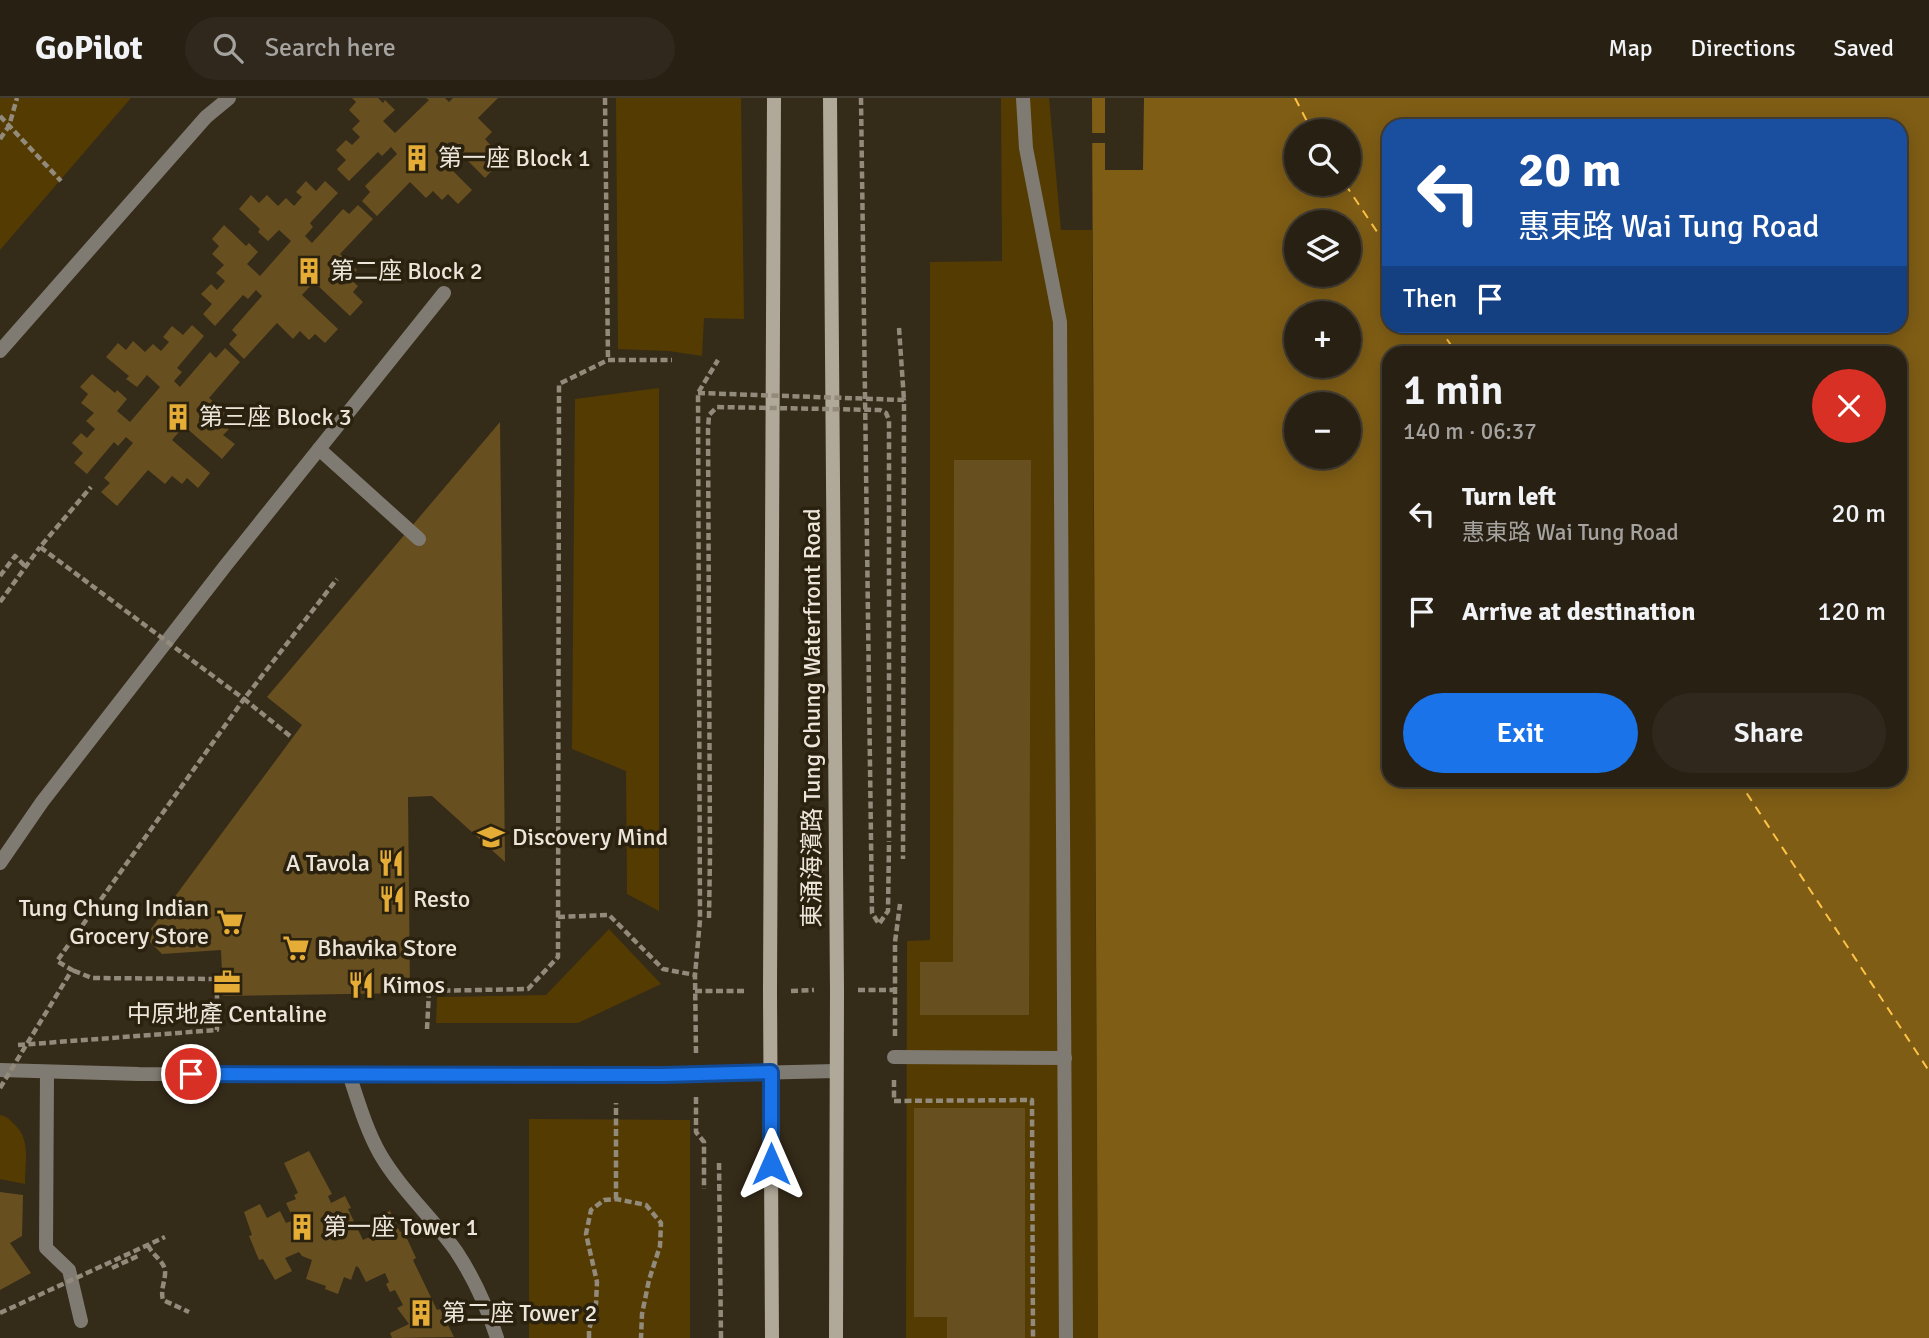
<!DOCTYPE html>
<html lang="en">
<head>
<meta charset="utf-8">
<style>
	:root { --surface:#282013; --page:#30281c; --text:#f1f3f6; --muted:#a5a3a0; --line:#443e33; --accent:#1a73e8 }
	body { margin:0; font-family:Signika,"Noto Sans TC",sans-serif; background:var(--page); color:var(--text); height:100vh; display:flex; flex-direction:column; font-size:26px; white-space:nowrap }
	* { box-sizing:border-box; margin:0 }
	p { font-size:23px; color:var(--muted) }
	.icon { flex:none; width:38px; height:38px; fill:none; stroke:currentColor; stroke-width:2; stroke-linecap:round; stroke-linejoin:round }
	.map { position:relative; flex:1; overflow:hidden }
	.side { position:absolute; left:1382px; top:248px; width:525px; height:441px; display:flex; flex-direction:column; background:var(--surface); border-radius:21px; box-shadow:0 4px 18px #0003,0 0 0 2px var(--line) }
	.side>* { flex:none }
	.hud { position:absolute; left:1382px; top:21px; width:525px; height:214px; border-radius:21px; box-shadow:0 4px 18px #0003,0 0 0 2px var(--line); background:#1a4fa0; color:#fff; overflow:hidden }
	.controls { position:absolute; left:1284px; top:21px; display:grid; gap:14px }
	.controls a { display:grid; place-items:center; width:77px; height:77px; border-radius:50%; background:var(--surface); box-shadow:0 4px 18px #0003,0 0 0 2px var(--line); font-size:35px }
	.pin { position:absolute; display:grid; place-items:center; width:60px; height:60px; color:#fff; margin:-30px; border:4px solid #fff; border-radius:50%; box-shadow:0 2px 7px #0007 }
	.me { position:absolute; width:77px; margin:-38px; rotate:0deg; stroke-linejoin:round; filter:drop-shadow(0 0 5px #0008) }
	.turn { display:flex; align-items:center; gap:24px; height:147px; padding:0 21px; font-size:32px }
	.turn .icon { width:91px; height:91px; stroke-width:2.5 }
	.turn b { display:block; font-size:49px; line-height:60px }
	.then { display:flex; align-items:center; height:66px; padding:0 21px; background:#0003; gap:14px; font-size:26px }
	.round { display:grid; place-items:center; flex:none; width:74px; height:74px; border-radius:37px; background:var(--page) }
	.overview { display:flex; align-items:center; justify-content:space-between; height:119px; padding:0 21px }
	h1 { font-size:42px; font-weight:600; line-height:52px }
	.action { display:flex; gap:14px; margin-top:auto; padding:14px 21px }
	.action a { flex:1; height:80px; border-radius:42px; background:var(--accent); color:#fff; font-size:28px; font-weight:600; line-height:80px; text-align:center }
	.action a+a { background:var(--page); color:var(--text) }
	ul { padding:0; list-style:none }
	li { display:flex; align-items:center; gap:21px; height:98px; padding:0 21px }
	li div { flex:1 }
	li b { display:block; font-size:26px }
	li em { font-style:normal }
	header { display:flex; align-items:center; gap:42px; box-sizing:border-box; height:98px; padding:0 35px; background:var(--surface); border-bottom:2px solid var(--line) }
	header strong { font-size:33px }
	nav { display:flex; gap:38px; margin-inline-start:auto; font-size:24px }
	.search { width:490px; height:63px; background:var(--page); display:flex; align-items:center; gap:18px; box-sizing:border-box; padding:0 24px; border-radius:38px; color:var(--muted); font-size:26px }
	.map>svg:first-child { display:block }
	.green { fill:#543b02 }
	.water { fill:#7f5d15; fill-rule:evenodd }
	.pier { fill:#352b19 }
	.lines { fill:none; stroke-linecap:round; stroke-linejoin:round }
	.ferry { stroke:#fdc248; stroke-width:2; stroke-dasharray:9 7; stroke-linecap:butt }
	.building { fill:#674f20 }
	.path { stroke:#928a7b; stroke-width:4.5; stroke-dasharray:7 3.5; stroke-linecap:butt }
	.service { stroke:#807b72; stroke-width:14 }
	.pedestrian { stroke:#807b72; stroke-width:14 }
	.minor { stroke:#807b72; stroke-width:14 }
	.tertiary { stroke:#807b72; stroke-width:14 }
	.secondary { stroke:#b0a899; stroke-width:14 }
	.path-bridge { stroke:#928a7b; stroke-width:4.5; stroke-dasharray:7 3.5; stroke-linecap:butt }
	.route-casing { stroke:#114b97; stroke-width:18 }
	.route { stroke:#1a73e8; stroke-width:12 }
	.labels { text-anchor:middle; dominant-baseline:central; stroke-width:7; stroke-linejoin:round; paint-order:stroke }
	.poi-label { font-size:24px; fill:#ece5da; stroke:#2b210f; text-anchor:start }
	.street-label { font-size:24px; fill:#ece5da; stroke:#2b210f }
</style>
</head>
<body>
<header>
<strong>GoPilot</strong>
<div class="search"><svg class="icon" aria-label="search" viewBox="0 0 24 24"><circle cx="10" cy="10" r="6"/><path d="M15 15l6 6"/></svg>Search here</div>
<nav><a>Map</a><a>Directions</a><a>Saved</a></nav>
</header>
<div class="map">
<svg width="1929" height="1240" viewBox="0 0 1929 1240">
	<rect width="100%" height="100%" fill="#352b19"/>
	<g class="green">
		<polygon points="0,0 131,0 0,152"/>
		<polygon points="616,0 741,0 744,221 704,220 702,258 669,253 618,251"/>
		<polygon points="1001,0 1049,0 1061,132 1092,132 1098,1240 906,1240 907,843 930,842 930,164 1002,163"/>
		<polygon points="659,290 659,813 627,796 626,673 572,651 575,301"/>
		<polygon points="609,831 661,886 578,925 436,925 437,899 546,897"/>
		<path d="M0,1017C7,1018 9,1021 14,1026C31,1041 25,1064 25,1086L0,1081Z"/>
		<polygon points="529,1021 690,1022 690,1240 529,1240"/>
	</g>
	<path class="water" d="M1092,0H1929V1240H1098ZM1390,28H1900V228H1390ZM1297,33H1349V86H1297ZM1297,124H1349V177H1297ZM1297,215H1349V268H1297ZM1390,256H1900V682H1390ZM1297,306H1349V359H1297Z"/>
	<polygon class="pier" points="1105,0 1144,0 1143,72 1105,72 1105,45 1088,45 1088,35 1105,35"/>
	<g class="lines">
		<g class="ferry">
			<polyline points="1295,0 1312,33"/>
			<polyline points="1345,86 1390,153"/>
			<polyline points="1438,228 1457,256"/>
			<polyline points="1738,682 1929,973"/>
		</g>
	</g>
	<g class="building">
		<polygon points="352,0 378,0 383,5 385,2 395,12 383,23 395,35 429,2 426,0 445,0 449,4 453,0 498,0 478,20 492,34 485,41 493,50 488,56 498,66 485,80 449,44 437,57 472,92 458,106 448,96 442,102 433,93 426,100 410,84 377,118 362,103 370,94 365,88 397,56 391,49 382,58 378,54 349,83 337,71 346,62 336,52 346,42 352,47 360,39 352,31 360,23 349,12 356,4"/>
		<polygon points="306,83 316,93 325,83 338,95 310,125 313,129 305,138 312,145 343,111 349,116 358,107 373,121 340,156 357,172 349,180 358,188 353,194 363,204 350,218 314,184 302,197 338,231 325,245 315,236 309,242 300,233 293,241 277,225 244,261 229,246 237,237 232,232 262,198 256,192 248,201 243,197 215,228 203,216 212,206 201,196 211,186 217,192 225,183 216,175 224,167 212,156 219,148 212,141 224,127 246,148 249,145 258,154 247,166 260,178 291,143 279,132 268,143 258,134 260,131 239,111 251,97 259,105 267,97 278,108 286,100 294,108 302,99 296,94"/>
		<polygon points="192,227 204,238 177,270 182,274 174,283 180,289 210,254 216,260 225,250 240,264 209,300 226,315 219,322 229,331 223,337 235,346 222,361 184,328 172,342 210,375 198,390 187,380 182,386 172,378 165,386 148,372 117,408 101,394 110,385 104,380 133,345 126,339 118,348 114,344 87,376 74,365 83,355 72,345 81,335 87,340 95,331 86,323 94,315 81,305 88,296 80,289 92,276 115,295 117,292 127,301 117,313 130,324 160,289 147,277 137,289 126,281 129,278 106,259 118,245 126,252 133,243 145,254 153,246 161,253 169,244 163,239 172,228 183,237"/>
		<polygon points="500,324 505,764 432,698 408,699 410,895 223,898 221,852 162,856 145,839 302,627 267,599"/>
		<polygon points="954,362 1031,362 1029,917 920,917 920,864 953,864"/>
		<polygon points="914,1010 1025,1010 1025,1240 947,1240 947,1219 914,1219"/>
		<polygon points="309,1053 332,1096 328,1098 331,1105 345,1098 351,1110 348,1111 363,1142 378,1135 371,1122 390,1113 400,1134 403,1132 416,1160 413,1162 437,1212 440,1211 454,1239 392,1240 390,1235 409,1226 397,1210 403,1207 395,1192 390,1194 386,1186 389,1184 385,1175 366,1184 359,1170 356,1168 351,1182 344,1179 338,1196 325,1191 326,1188 306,1181 312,1162 302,1158 299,1154 285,1160 292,1173 275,1182 263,1161 259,1162 249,1138 252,1137 244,1114 260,1106 267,1120 280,1113 286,1125 294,1122 286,1105 296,1101 294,1097 298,1095 284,1065"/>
		<polygon points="0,1094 23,1097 22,1138 10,1145 31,1175 0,1192"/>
	</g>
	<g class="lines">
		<g class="path">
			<polyline points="605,0 608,262"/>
			<polyline points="861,0 872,815 879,826 888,813 889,744"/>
			<polyline points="0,18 61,83"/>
			<polyline points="0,41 9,28 17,0"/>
			<polyline points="899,230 904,302"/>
			<polyline points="0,478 15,458 26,469"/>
			<polyline points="0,504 40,449"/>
			<polyline points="290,638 244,601 337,481"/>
			<polyline points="558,819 609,817 663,871 695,877"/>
			<polyline points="709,820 710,757"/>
			<polyline points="858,892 895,892"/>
			<polyline points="695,893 747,893"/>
			<polyline points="791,893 814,892"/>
			<polyline points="427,931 429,893 528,891 558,859 559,286 608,262 672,262"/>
			<polyline points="895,938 895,844 900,806"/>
			<polyline points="18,947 217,932 217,881 92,880 72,872"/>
			<polyline points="696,955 695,877 700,822 698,295 718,262"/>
			<polyline points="894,982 894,1003 1032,1002 1033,1240"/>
			<polyline points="696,999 696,1034 704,1044 704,1091"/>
			<polyline points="719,1065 721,1240"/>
			<polyline points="616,1101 616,1005"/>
			<path d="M148,1147C152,1157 163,1162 165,1172C166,1182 160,1191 163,1202L189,1214"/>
			<polyline points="112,1170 140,1157"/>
			<polyline points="589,1240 589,1232 596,1206 597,1184 586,1136 591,1112 604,1102 616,1101 646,1107 661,1125 660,1148 649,1182 642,1216 641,1240"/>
		</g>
		<g class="service">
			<polyline points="319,351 419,441"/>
			<polyline points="0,765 42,704 226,467 444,195"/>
			<polyline points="47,974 46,1150 69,1172 81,1223"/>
			<path d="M349,976C358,1003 366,1031 380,1056C401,1092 432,1119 456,1153C474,1180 487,1209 497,1240"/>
		</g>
		<g class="pedestrian">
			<polyline points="1023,0 1026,50 1060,224 1066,1240"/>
			<polyline points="894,959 1065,960"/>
		</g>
		<polyline class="minor" points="0,253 206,19 229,0"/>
		<polyline class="tertiary" points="0,972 139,976 663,977 836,973"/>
		<g class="secondary">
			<polyline points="830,0 837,892 836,1240"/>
			<polyline points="772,1240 770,893 774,0"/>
		</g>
		<g class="path-bridge">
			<polyline points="698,295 904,302 903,761"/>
			<polyline points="710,757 708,331 709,317 717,309 880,312 886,315 889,322 889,744"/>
			<polyline points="0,990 72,872 57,863 244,601 40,449 91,389"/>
			<polyline points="0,1215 165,1139"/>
		</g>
	</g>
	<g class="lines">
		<defs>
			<polyline id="route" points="191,976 663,977 771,974 771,1066"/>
		</defs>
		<use href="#route" class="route-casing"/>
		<use href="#route" class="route"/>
	</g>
	<defs>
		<symbol id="building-bare" viewBox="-9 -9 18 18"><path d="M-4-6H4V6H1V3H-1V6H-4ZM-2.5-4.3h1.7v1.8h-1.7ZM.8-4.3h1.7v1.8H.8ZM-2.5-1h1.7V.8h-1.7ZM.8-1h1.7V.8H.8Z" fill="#e5ad36" stroke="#2b210f" stroke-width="2.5" paint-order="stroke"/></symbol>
		<symbol id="school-bare" viewBox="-9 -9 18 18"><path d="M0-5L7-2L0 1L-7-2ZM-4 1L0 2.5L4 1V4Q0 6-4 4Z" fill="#e5ad36" stroke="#2b210f" stroke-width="2.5" paint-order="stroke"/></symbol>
		<symbol id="restaurant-bare" viewBox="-9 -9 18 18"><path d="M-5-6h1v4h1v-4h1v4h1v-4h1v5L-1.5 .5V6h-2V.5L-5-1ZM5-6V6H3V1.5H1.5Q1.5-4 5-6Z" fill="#e5ad36" stroke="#2b210f" stroke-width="2.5" paint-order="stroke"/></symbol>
		<symbol id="supermarket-bare" viewBox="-9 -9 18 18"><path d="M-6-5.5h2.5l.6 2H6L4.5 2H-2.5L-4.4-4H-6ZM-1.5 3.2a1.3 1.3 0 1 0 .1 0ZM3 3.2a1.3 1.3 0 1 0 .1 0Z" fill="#e5ad36" stroke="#2b210f" stroke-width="2.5" paint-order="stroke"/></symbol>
		<symbol id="office-bare" viewBox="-9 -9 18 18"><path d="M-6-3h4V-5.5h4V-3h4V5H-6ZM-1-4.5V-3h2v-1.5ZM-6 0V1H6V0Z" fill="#e5ad36" stroke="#2b210f" stroke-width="2.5" paint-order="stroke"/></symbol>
	</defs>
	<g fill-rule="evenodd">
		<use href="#building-bare" x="398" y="41" width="38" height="38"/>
		<use href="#building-bare" x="290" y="154" width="38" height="38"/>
		<use href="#building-bare" x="159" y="300" width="38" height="38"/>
		<use href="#school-bare" x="472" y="720" width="38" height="38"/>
		<use href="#restaurant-bare" x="372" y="746" width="38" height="38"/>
		<use href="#restaurant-bare" x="373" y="782" width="38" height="38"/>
		<use href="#supermarket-bare" x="211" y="805" width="38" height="38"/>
		<use href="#supermarket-bare" x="277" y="831" width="38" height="38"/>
		<use href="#office-bare" x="208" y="865" width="38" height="38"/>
		<use href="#restaurant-bare" x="342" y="868" width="38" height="38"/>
		<use href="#building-bare" x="283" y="1110" width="38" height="38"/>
		<use href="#building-bare" x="402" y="1196" width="38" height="38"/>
	</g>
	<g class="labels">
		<g class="poi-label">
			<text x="438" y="60">第一座 Block 1</text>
			<text x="330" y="173">第二座 Block 2</text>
			<text x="199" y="319">第三座 Block 3</text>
			<text x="512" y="739">Discovery Mind</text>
			<text x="370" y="765" text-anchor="end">A Tavola</text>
			<text x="413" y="801">Resto</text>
			<text x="209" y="810" text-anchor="end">Tung Chung Indian<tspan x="209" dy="28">Grocery Store</tspan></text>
			<text x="317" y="850">Bhavika Store</text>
			<text x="382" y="887">Kimos</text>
			<text x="227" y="916" text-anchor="middle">中原地產 Centaline</text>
			<text x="323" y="1129">第一座 Tower 1</text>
			<text x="442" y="1215">第二座 Tower 2</text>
		</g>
		<g class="street-label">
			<text transform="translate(812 620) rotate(-90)">東涌海濱路 Tung Chung Waterfront Road</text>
		</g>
	</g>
</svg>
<div class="controls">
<a><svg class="icon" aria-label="search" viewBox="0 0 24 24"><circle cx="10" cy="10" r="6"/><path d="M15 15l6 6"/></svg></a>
<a><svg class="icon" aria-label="layers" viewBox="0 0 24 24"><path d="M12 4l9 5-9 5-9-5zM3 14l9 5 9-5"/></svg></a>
<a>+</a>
<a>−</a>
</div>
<div class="pin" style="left:191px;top:976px;background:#d93025"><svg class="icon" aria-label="arrive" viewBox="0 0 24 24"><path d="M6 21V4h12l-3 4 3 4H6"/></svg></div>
<svg class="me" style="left:771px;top:1066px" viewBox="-20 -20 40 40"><path d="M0-17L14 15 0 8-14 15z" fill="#1a73e8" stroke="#fff" stroke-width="4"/></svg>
<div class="hud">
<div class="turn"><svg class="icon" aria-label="left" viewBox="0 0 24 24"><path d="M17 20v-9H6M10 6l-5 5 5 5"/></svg><div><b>20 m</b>惠東路 Wai Tung Road</div></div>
<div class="then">Then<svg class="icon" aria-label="arrive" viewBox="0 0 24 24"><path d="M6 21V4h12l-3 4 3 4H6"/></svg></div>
</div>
<section class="side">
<div class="overview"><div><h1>1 min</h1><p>140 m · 06:37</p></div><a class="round" style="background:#d93025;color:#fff"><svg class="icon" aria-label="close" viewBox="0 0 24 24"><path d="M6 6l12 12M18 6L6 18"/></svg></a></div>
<ul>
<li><svg class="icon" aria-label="left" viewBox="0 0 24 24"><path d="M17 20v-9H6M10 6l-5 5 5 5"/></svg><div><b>Turn left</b><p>惠東路 Wai Tung Road</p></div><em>20 m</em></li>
<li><svg class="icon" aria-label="arrive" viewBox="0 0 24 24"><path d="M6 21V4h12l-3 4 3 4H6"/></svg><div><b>Arrive at destination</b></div><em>120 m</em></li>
</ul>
<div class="action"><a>Exit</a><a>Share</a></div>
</section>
</div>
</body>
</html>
